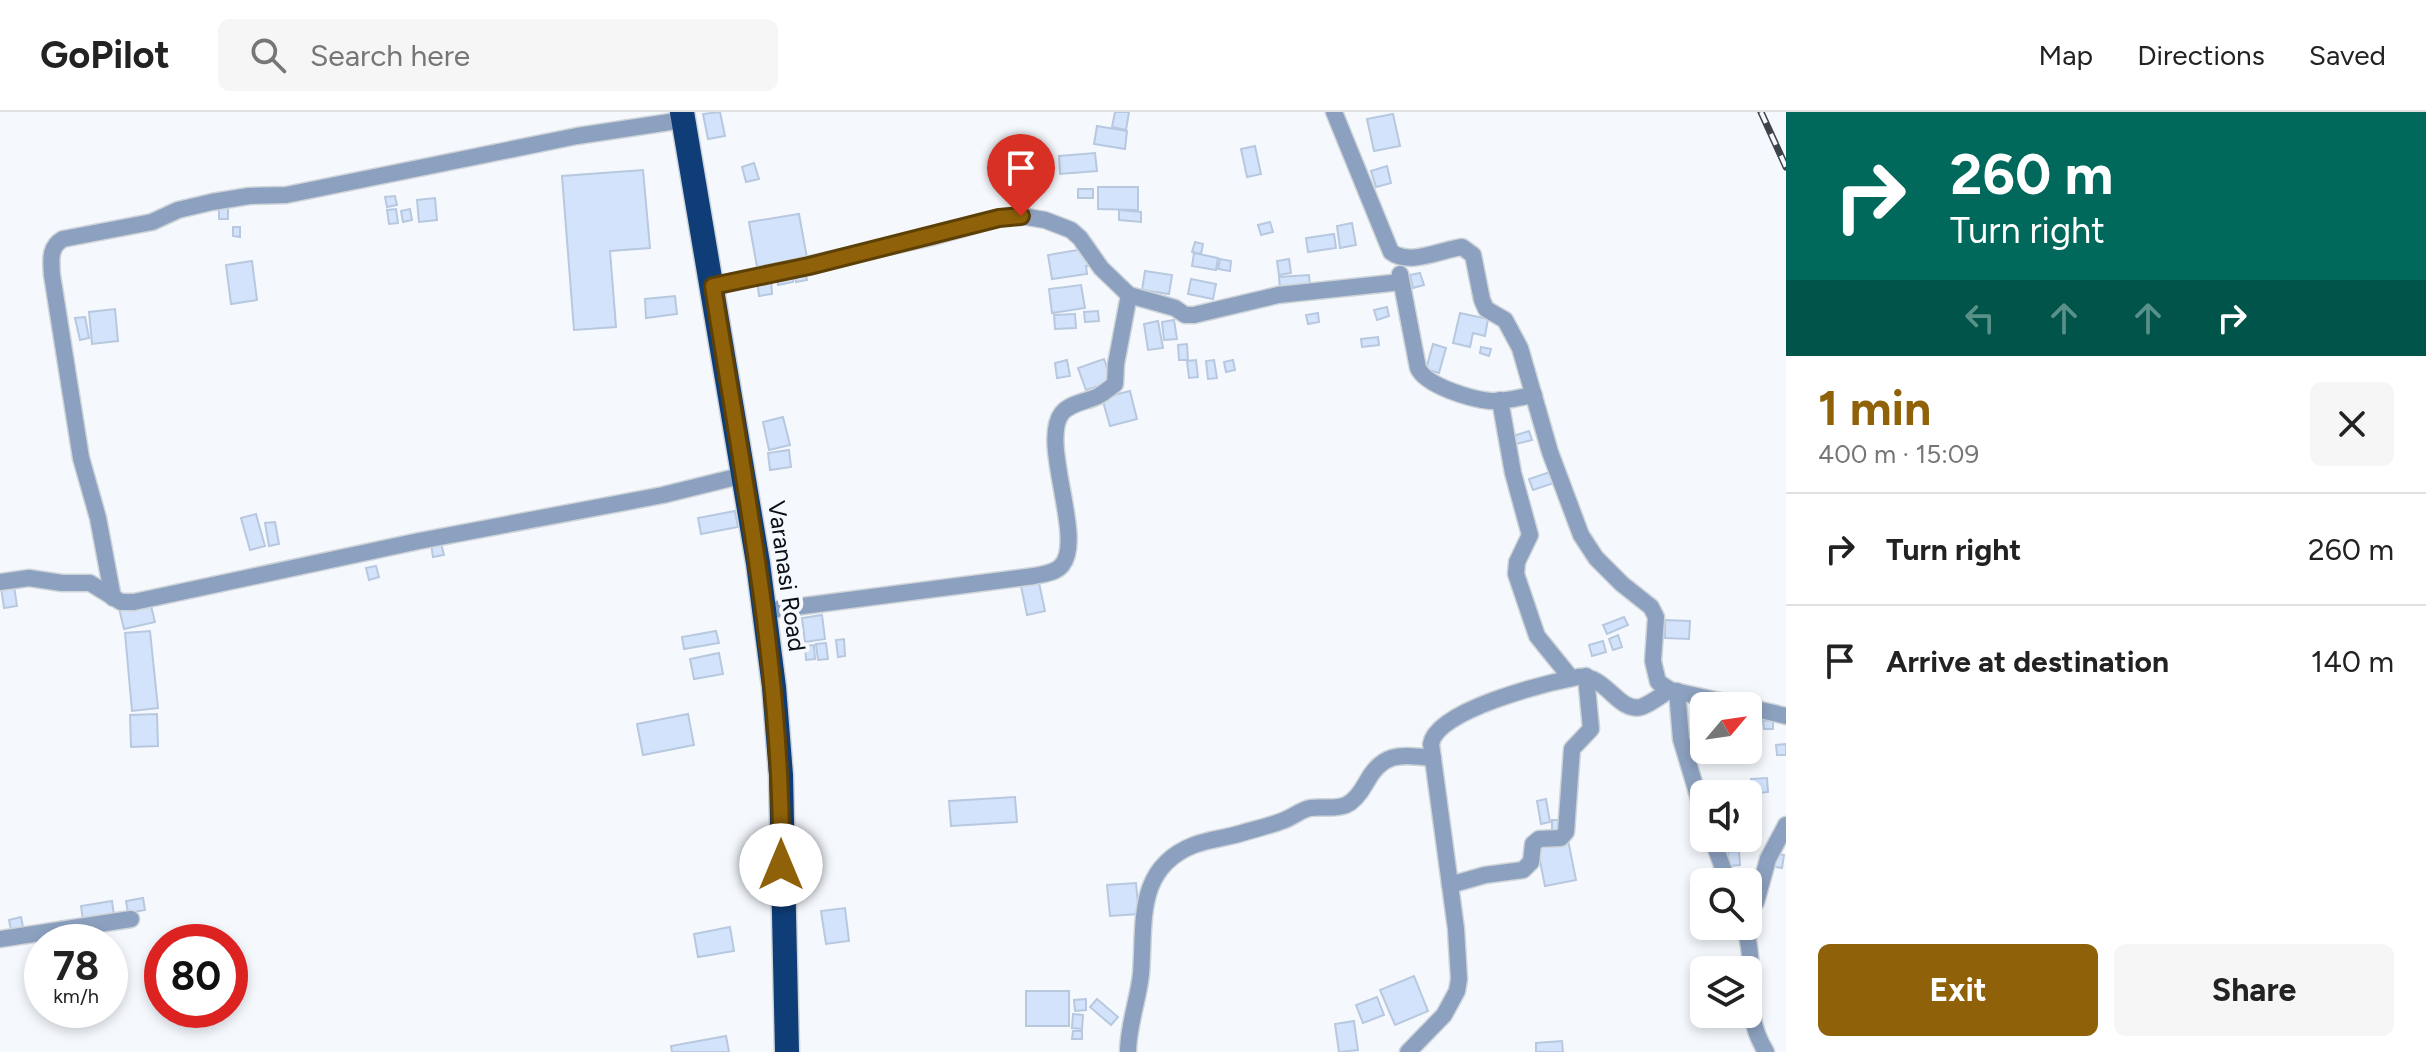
<!DOCTYPE html>
<html lang="en">
<head>
<meta charset="utf-8">
<style>
	:root { --surface:#fff; --page:#f6f6f6; --text:#222; --muted:#767676; --line:#e0e0e0; --accent:#8f6209 }
	body { margin:0; font-family:Figtree,sans-serif; background:var(--page); color:var(--text); height:100vh; display:flex; flex-direction:column; font-size:30px; white-space:nowrap }
	* { box-sizing:border-box; margin:0 }
	p { font-size:26px; color:var(--muted) }
	.icon { flex:none; width:44px; height:44px; fill:none; stroke:currentColor; stroke-width:2; stroke-linecap:round; stroke-linejoin:round }
	.map { position:relative; flex:1; overflow:hidden }
	.details { display:flex; flex-direction:column; background:var(--surface); width:640px }
	.details>* { flex:none }
	.top-card { background:#00695c; color:#fff; overflow:hidden }
	.needle { width:52px; rotate:61deg }
	.buttons { position:absolute; left:1690px; top:580px; display:grid; gap:16px }
	.buttons a { display:grid; place-items:center; width:72px; height:72px; border-radius:12px; background:var(--surface); box-shadow:0 4px 12px #0003; font-size:40px }
	.speed { position:absolute; left:24px; top:812px; display:flex; gap:16px; font-size:40px; font-weight:700; text-align:center }
	.speed>* { display:grid; place-content:center; width:104px; height:104px; border-radius:50%; background:var(--surface); box-shadow:0 4px 12px #0003; line-height:1 }
	.speed small { font-size:20px; font-weight:400 }
	.speed .limit { border:12px solid #d22; background:#fff; color:#111 }
	.pin { position:absolute; display:grid; place-items:center; width:68px; height:68px; color:#fff; margin:-82px -34px; border-radius:50% 50% 50% 0; rotate:-45deg; box-shadow:0 0 8px #0007 }
	.pin .icon { rotate:45deg }
	.me { position:absolute; width:88px; margin:-44px; rotate:0deg; stroke-linejoin:round; filter:drop-shadow(0 0 6px #0008) }
	.turn { display:flex; align-items:center; gap:28px; height:168px; padding:0 32px; font-size:36px }
	.turn .icon { width:104px; height:104px; stroke-width:2.5 }
	.turn b { display:block; font-size:56px; line-height:68px }
	.lanes { display:flex; align-items:center; height:76px; padding:0 32px; background:#0003; justify-content:center; gap:40px; direction:ltr }
	.lanes .off { opacity:.35 }
	.round { display:grid; place-items:center; flex:none; width:84px; height:84px; border-radius:12px; background:var(--page) }
	.head { display:flex; align-items:center; justify-content:space-between; height:136px; padding:0 32px }
	h1 { font-size:48px; font-weight:700; line-height:60px; color:var(--accent) }
	.cta { display:flex; gap:16px; margin-top:auto; padding:16px 32px }
	.cta a { flex:1; height:92px; border-radius:12px; background:var(--accent); color:#fff; font-size:32px; font-weight:700; line-height:92px; text-align:center }
	.cta a+a { background:var(--page); color:var(--text) }
	ul { padding:0; list-style:none }
	li { display:flex; align-items:center; gap:24px; height:112px; padding:0 32px; border-top:2px solid var(--line) }
	li div { flex:1 }
	li b { display:block; font-size:30px }
	li em { font-style:normal }
	header { display:flex; align-items:center; gap:48px; box-sizing:border-box; height:112px; padding:0 40px; background:var(--surface); border-bottom:2px solid var(--line) }
	header strong { font-size:38px }
	nav { display:flex; gap:44px; margin-inline-start:auto; font-size:28px }
	.search { width:560px; height:72px; background:var(--page); display:flex; align-items:center; gap:20px; box-sizing:border-box; padding:0 28px; border-radius:12px; color:var(--muted); font-size:30px }
	main { display:flex; flex:1; min-height:0 }
	.map>svg:first-child { display:block }
	.building { fill:#d2e3fb; stroke:#b7c8df; stroke-width:2 }
	.lines { fill:none; stroke-linecap:round; stroke-linejoin:round }
	.street-casing { stroke:#cfd4d9; stroke-width:19 }
	.highway-casing { stroke:#cfd4d9; stroke-width:27 }
	.street { stroke:#8ca1bf; stroke-width:16 }
	.highway { stroke:#0e3d78; stroke-width:24 }
	.rail-casing { stroke:#3d434a; stroke-width:7 }
	.rail { stroke:#f5f9fe; stroke-width:4; stroke-dasharray:12; stroke-linecap:butt }
	.route-casing { stroke:#5d4006; stroke-width:20 }
	.route { stroke:#8f6209; stroke-width:14 }
	.labels { text-anchor:middle; dominant-baseline:central; stroke-width:8; stroke-linejoin:round; paint-order:stroke }
	.street-label { font-size:24px; fill:#090f17; stroke:#f5f9fe }
</style>
</head>
<body>
<header>
<strong>GoPilot</strong>
<div class="search"><svg class="icon" aria-label="search" viewBox="0 0 24 24"><circle cx="10" cy="10" r="6"/><path d="M15 15l6 6"/></svg>Search here</div>
<nav><a>Map</a><a>Directions</a><a>Saved</a></nav>
</header>
<main>
<div class="map">
<svg width="1786" height="940" viewBox="0 0 1786 940">
	<rect width="100%" height="100%" fill="#f5f9fe"/>
	<g class="building">
		<polygon points="720,0 725,24 708,27 703,2"/>
		<polygon points="1115,0 1129,0 1126,18 1112,15"/>
		<polygon points="1393,2 1400,34 1374,39 1367,7"/>
		<polygon points="1097,14 1127,19 1125,37 1094,32"/>
		<polygon points="1255,34 1261,62 1247,65 1241,37"/>
		<polygon points="1095,41 1097,59 1060,62 1059,44"/>
		<polygon points="754,51 759,67 746,70 742,55"/>
		<polygon points="1387,54 1391,71 1376,75 1371,59"/>
		<polygon points="643,58 650,136 610,139 616,215 574,218 562,64"/>
		<polygon points="1098,75 1138,75 1138,98 1098,97"/>
		<rect x="1078" y="77" width="15" height="9"/>
		<polygon points="395,84 397,93 387,95 385,85"/>
		<polygon points="435,86 437,108 419,110 417,88"/>
		<rect x="219" y="95" width="9" height="12"/>
		<polygon points="396,97 398,111 389,112 387,98"/>
		<polygon points="410,97 412,108 403,110 401,99"/>
		<polygon points="1119,98 1141,100 1141,110 1119,108"/>
		<polygon points="799,102 807,146 757,155 749,110"/>
		<polygon points="1270,110 1273,120 1261,123 1258,113"/>
		<polygon points="1352,111 1356,133 1340,136 1337,114"/>
		<polygon points="233,115 240,115 240,125 233,124"/>
		<polygon points="1334,122 1336,136 1308,140 1306,126"/>
		<polygon points="1195,130 1203,132 1201,142 1192,140"/>
		<polygon points="1083,137 1091,154 1086,154 1087,162 1052,167 1048,143"/>
		<polygon points="1194,141 1218,146 1216,158 1192,154"/>
		<polygon points="1220,147 1231,149 1230,159 1218,157"/>
		<polygon points="1289,147 1291,161 1279,163 1277,149"/>
		<polygon points="252,149 257,188 231,192 226,153"/>
		<polygon points="805,159 807,168 796,170 794,161"/>
		<polygon points="1145,159 1172,163 1169,182 1142,178"/>
		<polygon points="792,161 793,170 778,173 777,163"/>
		<polygon points="1420,161 1424,173 1413,176 1410,163"/>
		<polygon points="1309,163 1310,175 1280,177 1279,165"/>
		<polygon points="771,166 772,182 759,184 757,167"/>
		<polygon points="1191,167 1216,172 1213,187 1188,182"/>
		<polygon points="1081,173 1085,196 1052,201 1049,177"/>
		<polygon points="675,184 677,202 646,206 645,187"/>
		<polygon points="1387,195 1389,204 1377,208 1374,198"/>
		<polygon points="115,197 118,229 92,232 89,200"/>
		<polygon points="1098,199 1099,209 1085,210 1084,200"/>
		<polygon points="1318,201 1319,210 1308,212 1306,203"/>
		<polygon points="1460,201 1488,207 1485,224 1473,221 1470,235 1453,231"/>
		<polygon points="1075,202 1076,216 1055,217 1054,203"/>
		<polygon points="85,205 89,226 80,228 75,206"/>
		<polygon points="1174,208 1177,227 1164,228 1162,210"/>
		<polygon points="1158,209 1163,236 1148,238 1144,212"/>
		<polygon points="1378,225 1379,233 1362,235 1361,227"/>
		<polygon points="1187,232 1188,248 1179,248 1178,233"/>
		<polygon points="1433,232 1446,236 1439,261 1426,257"/>
		<polygon points="1481,235 1491,237 1489,244 1480,241"/>
		<polygon points="1104,247 1112,270 1086,278 1078,256"/>
		<polygon points="1067,248 1070,264 1057,266 1055,251"/>
		<polygon points="1196,248 1198,265 1189,266 1187,249"/>
		<polygon points="1214,248 1217,266 1208,267 1206,249"/>
		<polygon points="1233,248 1235,258 1226,260 1224,250"/>
		<polygon points="1130,279 1137,307 1110,314 1102,286"/>
		<polygon points="783,305 790,333 769,338 763,310"/>
		<polygon points="1529,319 1532,328 1516,332 1513,324"/>
		<polygon points="789,338 791,355 770,358 768,341"/>
		<polygon points="1550,360 1554,371 1533,378 1529,367"/>
		<polygon points="735,399 738,415 701,422 698,406"/>
		<polygon points="256,402 265,434 250,438 241,406"/>
		<polygon points="275,410 279,432 269,434 265,411"/>
		<polygon points="441,431 444,443 433,445 431,432"/>
		<polygon points="376,454 379,465 369,468 366,456"/>
		<polygon points="1038,466 1045,499 1027,503 1020,469"/>
		<polygon points="14,474 17,494 4,496 1,475"/>
		<polygon points="150,490 155,510 124,517 119,496"/>
		<polygon points="822,503 825,527 805,530 802,506"/>
		<polygon points="1624,505 1628,513 1607,522 1603,513"/>
		<polygon points="1665,508 1690,509 1689,527 1665,526"/>
		<polygon points="150,519 158,596 132,599 125,521"/>
		<polygon points="716,519 719,531 684,537 682,525"/>
		<polygon points="1618,523 1622,535 1613,538 1609,527"/>
		<polygon points="844,527 845,544 838,545 836,528"/>
		<polygon points="1603,529 1606,540 1592,544 1589,533"/>
		<polygon points="826,531 828,547 818,548 816,532"/>
		<polygon points="814,533 815,547 806,548 805,534"/>
		<polygon points="719,541 723,562 694,567 690,547"/>
		<polygon points="157,602 158,634 131,635 130,603"/>
		<polygon points="688,602 694,633 643,643 637,612"/>
		<polygon points="1773,608 1773,617 1764,617 1763,609"/>
		<polygon points="1704,625 1704,638 1698,639 1696,627"/>
		<polygon points="1786,632 1786,643 1777,643 1776,633"/>
		<polygon points="1767,666 1768,680 1752,682 1751,667"/>
		<polygon points="1015,685 1017,710 951,714 949,689"/>
		<polygon points="1546,687 1550,710 1541,712 1537,689"/>
		<rect x="1552" y="708" width="10" height="10"/>
		<polygon points="1720,726 1733,726 1736,733 1724,737"/>
		<polygon points="1568,728 1576,768 1545,774 1537,734"/>
		<polygon points="1739,739 1740,753 1729,754 1728,740"/>
		<polygon points="1773,741 1784,743 1782,756 1770,754"/>
		<polygon points="1136,771 1139,802 1110,804 1107,773"/>
		<polygon points="143,786 145,798 128,801 126,789"/>
		<polygon points="112,789 114,803 83,808 81,794"/>
		<polygon points="845,796 849,829 826,832 821,799"/>
		<polygon points="21,805 23,815 11,818 9,808"/>
		<polygon points="730,815 734,839 698,845 694,822"/>
		<polygon points="1414,864 1428,899 1395,913 1380,878"/>
		<rect x="1026" y="879" width="43" height="35"/>
		<polygon points="1377,885 1384,903 1363,911 1356,893"/>
		<polygon points="1086,887 1086,898 1075,899 1074,888"/>
		<polygon points="1097,887 1118,905 1111,913 1090,895"/>
		<polygon points="1073,902 1083,903 1082,917 1072,916"/>
		<polygon points="1354,909 1358,938 1339,940 1335,912"/>
		<polygon points="1073,919 1082,919 1082,927 1072,927"/>
		<polygon points="726,924 729,940 672,940 671,934"/>
		<polygon points="1562,929 1563,940 1536,940 1536,931"/>
	</g>
	<g class="lines">
		<defs>
			<g id="street">
				<path d="M1334,0L1391,140C1410,154 1440,138 1462,135L1473,143L1482,188L1486,197L1505,208L1520,236L1550,340L1581,423L1596,446L1622,472L1651,495L1656,505L1653,549L1658,570L1670,578L1743,594"/>
				<path d="M1400,162L1418,256C1426,274 1471,287 1490,289C1505,290 1520,285 1534,283"/>
				<path d="M713,174L932,125L999,106L1021,104L1045,108L1071,118L1080,126L1101,156L1129,183L1116,252L1115,272C1110,276 1105,280 1100,283C1088,290 1071,290 1062,301C1039,330 1085,426 1062,453C1056,461 1043,462 1034,464L764,499"/>
				<polyline points="1129,183 1175,196 1185,203 1194,203 1278,183 1401,170"/>
				<polyline points="1500,288 1513,361 1530,423 1517,450 1516,462 1537,524 1571,566"/>
				<polyline points="0,470 29,466 62,471 90,471 121,490 134,490 419,429 663,383 744,363"/>
				<path d="M113,486L98,406L81,346L52,163C51,148 49,135 63,127L152,110L178,98L212,90L249,84L286,83L577,24L683,8"/>
				<polyline points="1677,579 1681,627 1704,704"/>
				<polyline points="1748,595 1786,604"/>
				<polyline points="1712,726 1728,770"/>
				<polyline points="1450,773 1485,763 1523,758 1531,750 1533,732 1539,727 1561,726 1566,720 1572,637 1591,617 1586,564"/>
				<polyline points="1748,799 1756,790 1768,747 1786,713"/>
				<path d="M1744,814C1760,860 1738,894 1766,940"/>
				<polyline points="0,827 131,807"/>
				<path d="M1128,940C1128,914 1138,889 1141,862C1145,811 1135,756 1194,733C1210,727 1226,726 1242,721C1255,717 1269,714 1282,709C1292,706 1300,698 1310,696C1322,694 1333,698 1346,693C1355,689 1361,680 1366,671C1383,639 1401,643 1433,646"/>
				<path d="M1408,940L1444,903L1457,879L1459,867L1456,817L1431,632C1436,598 1546,571 1578,565C1606,562 1618,601 1641,595C1651,592 1661,583 1670,578"/>
			</g>
			<polyline id="highway" points="682,0 758,451 774,575 781,663 787,940"/>
		</defs>
		<use href="#street" class="street-casing"/>
		<use href="#highway" class="highway-casing"/>
		<use href="#street" class="street"/>
		<use href="#highway" class="highway"/>
		<defs>
			<polyline id="rail" points="1761,0 1786,55"/>
		</defs>
		<use href="#rail" class="rail-casing"/>
		<use href="#rail" class="rail"/>
	</g>
	<g class="lines">
		<defs>
			<path id="route" d="M781,753C783,558 743,367 713,174L809,154L999,106L1021,104"/>
		</defs>
		<use href="#route" class="route-casing"/>
		<use href="#route" class="route"/>
	</g>
	<g class="labels">
		<g class="street-label">
			<text transform="translate(787 464) rotate(82)">Varanasi Road</text>
		</g>
	</g>
</svg>
<div class="buttons">
<a><svg class="needle" viewBox="-14 -14 28 28"><path d="M0-13l5 13h-10z" fill="#e53935"/><path d="M0 13l5-13h-10z" fill="#767676"/></svg></a>
<a><svg class="icon" aria-label="sound" viewBox="0 0 24 24"><path d="M4 9h4l5-4v14l-5-4H4zM17 9q2 3 0 6"/></svg></a>
<a><svg class="icon" aria-label="search" viewBox="0 0 24 24"><circle cx="10" cy="10" r="6"/><path d="M15 15l6 6"/></svg></a>
<a><svg class="icon" aria-label="layers" viewBox="0 0 24 24"><path d="M12 4l9 5-9 5-9-5zM3 14l9 5 9-5"/></svg></a>
</div>
<div class="speed"><div>78<small>km/h</small></div><div class="limit">80</div></div>
<div class="pin" style="left:1021px;top:104px;background:#d93025"><svg class="icon" aria-label="arrive" viewBox="0 0 24 24"><path d="M6 21V4h12l-3 4 3 4H6"/></svg></div>
<svg class="me" style="left:781px;top:753px" viewBox="-20 -20 40 40"><circle r="19" fill="#fff"/><path d="M0-13L10 11 0 6-10 11z" fill="#8f6209"/></svg>
</div>
<section class="details">
<div class="top-card">
<div class="turn"><svg class="icon" aria-label="right" viewBox="0 0 24 24"><path d="M7 20v-9h11M14 6l5 5-5 5"/></svg><div><b>260 m</b>Turn right</div></div>
<div class="lanes"><svg class="icon off" aria-label="left" viewBox="0 0 24 24"><path d="M17 20v-9H6M10 6l-5 5 5 5"/></svg><svg class="icon off" aria-label="ahead" viewBox="0 0 24 24"><path d="M12 20V5M6 11l6-6 6 6"/></svg><svg class="icon off" aria-label="ahead" viewBox="0 0 24 24"><path d="M12 20V5M6 11l6-6 6 6"/></svg><svg class="icon" aria-label="right" viewBox="0 0 24 24"><path d="M7 20v-9h11M14 6l5 5-5 5"/></svg></div>
</div>
<div class="head"><div><h1>1 min</h1><p>400 m · 15:09</p></div><a class="round"><svg class="icon" aria-label="close" viewBox="0 0 24 24"><path d="M6 6l12 12M18 6L6 18"/></svg></a></div>
<ul>
<li><svg class="icon" aria-label="right" viewBox="0 0 24 24"><path d="M7 20v-9h11M14 6l5 5-5 5"/></svg><div><b>Turn right</b></div><em>260 m</em></li>
<li><svg class="icon" aria-label="arrive" viewBox="0 0 24 24"><path d="M6 21V4h12l-3 4 3 4H6"/></svg><div><b>Arrive at destination</b></div><em>140 m</em></li>
</ul>
<div class="cta"><a>Exit</a><a>Share</a></div>
</section>
</main>
</body>
</html>
